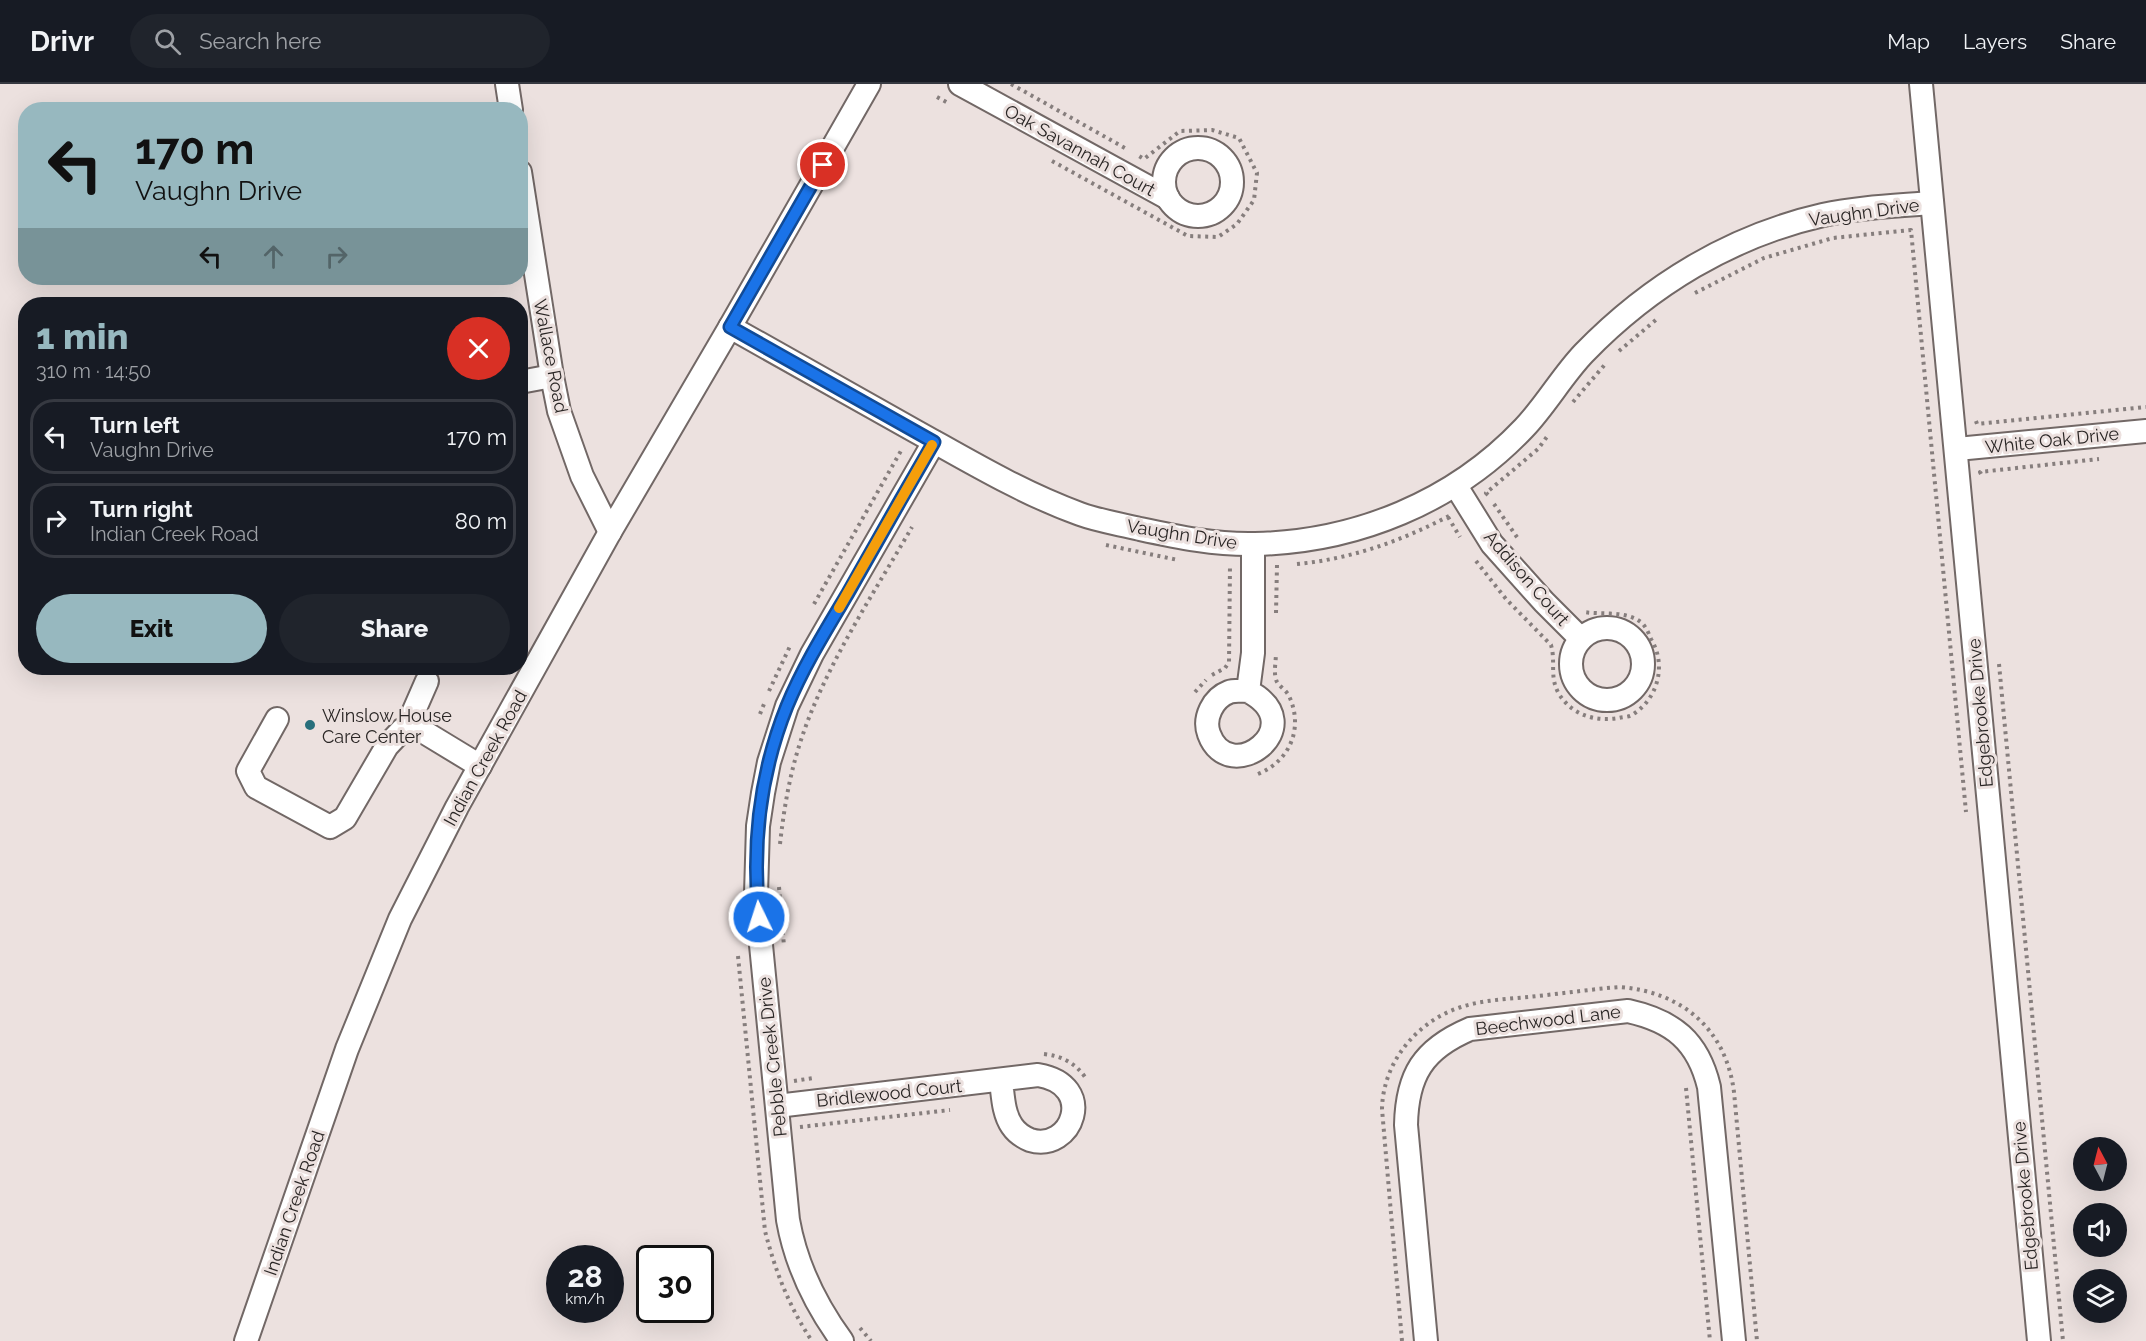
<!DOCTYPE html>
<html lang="en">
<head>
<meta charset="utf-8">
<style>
	:root { --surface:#171b24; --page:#20242c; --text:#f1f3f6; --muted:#9ea1a6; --line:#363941; --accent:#97b8bf }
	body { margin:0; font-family:Raleway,sans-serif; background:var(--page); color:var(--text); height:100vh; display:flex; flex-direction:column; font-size:22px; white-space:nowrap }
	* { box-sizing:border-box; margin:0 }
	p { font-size:20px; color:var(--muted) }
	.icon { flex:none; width:33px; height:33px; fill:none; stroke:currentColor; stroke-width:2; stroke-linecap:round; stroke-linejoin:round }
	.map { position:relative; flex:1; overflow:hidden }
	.panel { position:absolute; left:18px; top:213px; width:510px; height:378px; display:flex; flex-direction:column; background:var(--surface); border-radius:24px; box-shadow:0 6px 24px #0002 }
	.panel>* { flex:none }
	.hud { position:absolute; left:18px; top:18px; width:510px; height:183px; border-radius:24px; box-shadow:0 6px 24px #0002; background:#97b8bf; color:#111; overflow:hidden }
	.needle { width:39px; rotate:353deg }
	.fabs { position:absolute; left:2073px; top:1053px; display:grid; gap:12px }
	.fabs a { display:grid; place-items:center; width:54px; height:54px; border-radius:50%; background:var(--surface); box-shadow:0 6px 24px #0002; font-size:30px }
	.speed { position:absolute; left:546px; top:1161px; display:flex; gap:12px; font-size:30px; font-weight:700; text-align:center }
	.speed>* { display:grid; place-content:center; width:78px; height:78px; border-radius:50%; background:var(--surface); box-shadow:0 6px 24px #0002; line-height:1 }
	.speed small { font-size:15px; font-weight:400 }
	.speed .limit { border:3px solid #111; border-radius:9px; background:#fff; color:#111 }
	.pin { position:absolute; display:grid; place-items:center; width:51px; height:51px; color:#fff; margin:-26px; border:3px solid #fff; border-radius:50%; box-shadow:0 2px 6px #0007 }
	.me { position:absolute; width:66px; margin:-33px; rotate:356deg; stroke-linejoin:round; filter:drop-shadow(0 0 4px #0008) }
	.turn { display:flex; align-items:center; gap:21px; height:126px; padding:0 18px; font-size:27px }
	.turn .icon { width:78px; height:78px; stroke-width:2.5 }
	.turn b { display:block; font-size:42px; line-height:51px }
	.lanes { display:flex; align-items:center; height:57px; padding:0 18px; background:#0003; justify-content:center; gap:30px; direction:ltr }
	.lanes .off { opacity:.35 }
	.round { display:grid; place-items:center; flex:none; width:63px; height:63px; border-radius:32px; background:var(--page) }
	.summary { display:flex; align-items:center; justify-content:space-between; height:102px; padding:0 18px }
	h1 { font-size:36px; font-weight:800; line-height:45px; color:var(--accent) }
	.action { display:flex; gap:12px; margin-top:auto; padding:12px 18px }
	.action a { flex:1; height:69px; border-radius:36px; background:var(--accent); color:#111; font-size:24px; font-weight:800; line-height:69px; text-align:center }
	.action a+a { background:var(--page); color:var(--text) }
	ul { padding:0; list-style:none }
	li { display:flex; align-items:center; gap:18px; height:75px; margin:0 12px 9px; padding:0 6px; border:3px solid var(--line); border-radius:24px }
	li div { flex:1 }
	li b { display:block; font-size:22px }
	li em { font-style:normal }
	header { display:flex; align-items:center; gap:36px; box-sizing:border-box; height:84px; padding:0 30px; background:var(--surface); border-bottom:2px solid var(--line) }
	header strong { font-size:28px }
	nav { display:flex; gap:33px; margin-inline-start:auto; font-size:21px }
	.search { width:420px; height:54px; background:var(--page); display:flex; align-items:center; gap:15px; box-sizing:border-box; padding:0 21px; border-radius:33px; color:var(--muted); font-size:22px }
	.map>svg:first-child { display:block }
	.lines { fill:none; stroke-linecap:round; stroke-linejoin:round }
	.minor-casing { stroke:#726866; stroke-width:26 }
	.path { stroke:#867e7d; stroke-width:4; stroke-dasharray:3 4.5; stroke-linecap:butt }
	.minor { stroke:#fff; stroke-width:22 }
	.route-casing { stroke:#114b97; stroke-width:15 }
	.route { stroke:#1a73e8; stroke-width:10 }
	.slow { stroke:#f59e0b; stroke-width:10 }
	.poi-dot { fill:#286f7c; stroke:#ece1df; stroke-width:2 }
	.labels { text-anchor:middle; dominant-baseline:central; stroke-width:6; stroke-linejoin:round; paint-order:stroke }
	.street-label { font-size:18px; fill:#2a2625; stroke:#ece1df }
	.poi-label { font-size:18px; fill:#2a2625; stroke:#ece1df; text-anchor:start }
</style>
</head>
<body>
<header>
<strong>Drivr</strong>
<div class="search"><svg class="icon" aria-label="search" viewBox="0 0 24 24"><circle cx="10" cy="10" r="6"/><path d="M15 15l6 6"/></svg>Search here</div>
<nav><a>Map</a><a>Layers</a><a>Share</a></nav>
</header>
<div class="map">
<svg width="2146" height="1257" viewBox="0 0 2146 1257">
	<rect width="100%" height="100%" fill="#ece1df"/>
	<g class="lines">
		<defs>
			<g id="minor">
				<polyline points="507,0 511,26"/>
				<polyline points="960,0 1168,114"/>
				<path d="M1921,0C1962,419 1999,838 2039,1257"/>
				<circle cx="1198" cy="98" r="34"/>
				<polyline points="520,88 552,292 559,327 582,392 610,448"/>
				<path d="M730,243C792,278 854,313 915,347C969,377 1022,409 1080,430C1099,437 1120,440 1140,445C1177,453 1216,461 1255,460C1356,458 1454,418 1524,344C1546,321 1562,292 1584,269C1650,201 1731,152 1823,131C1859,123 1896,122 1932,119"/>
				<polyline points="520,298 552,292"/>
				<polyline points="1957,365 2146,347"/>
				<polyline points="1456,402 1492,460 1544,518 1581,555"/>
				<circle cx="1607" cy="580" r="36"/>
				<path d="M1248,607C1314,642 1229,705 1209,650C1203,634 1213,614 1229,608C1234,606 1242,607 1248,607L1253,569V460"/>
				<polyline points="277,635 248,687 256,703 330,743 345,734 387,662 402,646 424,648 480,682"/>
				<polyline points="424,648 413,629 427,597"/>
				<path d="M777,1022L1038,991C1098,1001 1072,1069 1030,1056C1023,1053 1016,1048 1012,1042C1003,1029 1003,1011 1001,997"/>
				<polyline points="246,1257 347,965 400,835 457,723 610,448 730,243 869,0"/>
				<path d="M842,1257C815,1220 796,1181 788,1136L756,810L758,742L763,709L769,678L787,622L812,570L934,358"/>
				<path d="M1426,1257L1406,1041C1407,991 1423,965 1470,945L1628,927C1673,937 1698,957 1709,1003L1734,1257"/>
			</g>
		</defs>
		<use href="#minor" class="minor-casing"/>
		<g class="path">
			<polyline points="1011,0 1125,64"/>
			<polyline points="937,13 948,19"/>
			<polyline points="1052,77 1188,152 1218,153 1237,140 1254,116 1257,89 1239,54 1212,46 1180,47 1144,75 1139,72"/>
			<polyline points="1695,209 1764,174 1833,154 1911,146 1966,728"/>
			<polyline points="1619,267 1657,235"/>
			<polyline points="1573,318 1607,278"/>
			<polyline points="1976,337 1977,340 2146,323"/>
			<polyline points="1981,390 1980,388 2099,375"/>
			<polyline points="1488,411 1486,409 1538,365 1549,350"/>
			<polyline points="1494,420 1519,456"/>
			<polyline points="1448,433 1460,453"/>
			<polyline points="1106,461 1178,476"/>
			<path d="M1476,477L1506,515L1551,561C1556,578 1549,593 1559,610C1572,631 1595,638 1619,634C1623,633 1629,633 1632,631C1658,615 1667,581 1651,555C1649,550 1646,543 1642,539C1626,526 1602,531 1584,528"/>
			<path d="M1297,480C1351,475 1401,457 1449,432"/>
			<polyline points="814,520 902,365"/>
			<polyline points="1276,529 1277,481"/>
			<polyline points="1999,580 2063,1257"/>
			<polyline points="1212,591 1225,584 1229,578 1230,481"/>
			<polyline points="769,607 791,560"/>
			<polyline points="1195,608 1206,596"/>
			<polyline points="760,630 764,620"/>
			<path d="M1258,690C1290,677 1304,644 1289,612C1286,606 1280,603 1277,598C1273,590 1276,578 1276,569"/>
			<path d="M780,760C784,724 790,688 802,653C826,581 874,509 912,443"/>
			<polyline points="779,803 784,862"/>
			<path d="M738,872L765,1147C775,1186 789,1223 812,1257"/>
			<path d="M1044,970C1062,972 1075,979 1085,993"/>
			<polyline points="794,997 813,994"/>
			<polyline points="1686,1004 1710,1257"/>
			<polyline points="800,1043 950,1026"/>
			<polyline points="860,1244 871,1257"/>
			<path d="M1402,1257L1382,1025C1383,978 1417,937 1461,923C1486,915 1513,915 1538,912C1566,909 1593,905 1620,903C1682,908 1726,945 1734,1008L1757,1257"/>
		</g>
		<use href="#minor" class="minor"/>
	</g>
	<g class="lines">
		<defs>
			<path id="route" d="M759,833C752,762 760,689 787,622C803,583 826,546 848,509C876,459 905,408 934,358L730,243L823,81"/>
		</defs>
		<use href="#route" class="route-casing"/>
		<use href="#route" class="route"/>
		<polyline class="slow" points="839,524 932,361"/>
	</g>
	<circle class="poi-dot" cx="310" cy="641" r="6"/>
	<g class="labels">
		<g class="street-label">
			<text transform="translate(1080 66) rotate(29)">Oak Savannah Court</text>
			<text transform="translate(1864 128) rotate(-8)">Vaughn Drive</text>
			<text transform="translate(551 272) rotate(79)">Wallace Road</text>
			<text transform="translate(2052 356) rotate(-6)">White Oak Drive</text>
			<text transform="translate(1182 450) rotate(9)">Vaughn Drive</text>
			<text transform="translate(1527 494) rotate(49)">Addison Court</text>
			<text transform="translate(1980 629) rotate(-95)">Edgebrooke Drive</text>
			<text transform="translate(485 674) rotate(-61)">Indian Creek Road</text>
			<text transform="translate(1548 936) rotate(-7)">Beechwood Lane</text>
			<text transform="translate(772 973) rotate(-96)">Pebble Creek Drive</text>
			<text transform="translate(889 1009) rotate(-6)">Bridlewood Court</text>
			<text transform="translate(2025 1112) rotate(-95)">Edgebrooke Drive</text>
			<text transform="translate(294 1119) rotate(-71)">Indian Creek Road</text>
		</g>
		<g class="poi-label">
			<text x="322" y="631">Winslow House<tspan x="322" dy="21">Care Center</tspan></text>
		</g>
	</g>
</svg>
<div class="fabs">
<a><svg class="needle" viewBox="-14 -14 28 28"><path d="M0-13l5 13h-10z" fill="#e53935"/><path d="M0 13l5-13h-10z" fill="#9ea1a6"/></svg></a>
<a><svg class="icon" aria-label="sound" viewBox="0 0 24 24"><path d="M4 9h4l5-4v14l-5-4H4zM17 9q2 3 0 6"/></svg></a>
<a><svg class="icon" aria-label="layers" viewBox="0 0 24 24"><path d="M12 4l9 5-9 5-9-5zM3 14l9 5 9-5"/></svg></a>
</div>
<div class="speed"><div>28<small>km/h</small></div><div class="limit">30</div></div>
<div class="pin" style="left:823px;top:81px;background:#d93025"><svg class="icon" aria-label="arrive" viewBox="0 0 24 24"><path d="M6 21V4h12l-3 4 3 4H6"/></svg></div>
<svg class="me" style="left:759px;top:833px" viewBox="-20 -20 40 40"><circle r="17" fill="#1a73e8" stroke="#fff" stroke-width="3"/><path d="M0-11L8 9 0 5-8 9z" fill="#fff"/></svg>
<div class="hud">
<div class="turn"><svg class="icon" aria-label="left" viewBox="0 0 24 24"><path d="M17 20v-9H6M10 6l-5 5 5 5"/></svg><div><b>170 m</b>Vaughn Drive</div></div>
<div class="lanes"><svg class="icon" aria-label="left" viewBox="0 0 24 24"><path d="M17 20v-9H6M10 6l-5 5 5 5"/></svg><svg class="icon off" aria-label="ahead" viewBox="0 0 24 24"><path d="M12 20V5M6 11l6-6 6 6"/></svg><svg class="icon off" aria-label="right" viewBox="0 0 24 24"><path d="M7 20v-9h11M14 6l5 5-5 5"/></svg></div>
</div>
<section class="panel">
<div class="summary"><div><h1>1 min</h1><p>310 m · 14:50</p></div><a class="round" style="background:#d93025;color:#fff"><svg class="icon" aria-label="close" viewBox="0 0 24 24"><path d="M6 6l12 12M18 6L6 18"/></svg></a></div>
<ul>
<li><svg class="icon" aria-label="left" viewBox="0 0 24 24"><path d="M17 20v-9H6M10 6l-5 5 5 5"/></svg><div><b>Turn left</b><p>Vaughn Drive</p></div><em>170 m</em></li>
<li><svg class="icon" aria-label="right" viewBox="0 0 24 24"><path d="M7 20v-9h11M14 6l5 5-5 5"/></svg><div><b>Turn right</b><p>Indian Creek Road</p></div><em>80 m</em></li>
</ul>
<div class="action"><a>Exit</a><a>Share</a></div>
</section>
</div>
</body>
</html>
